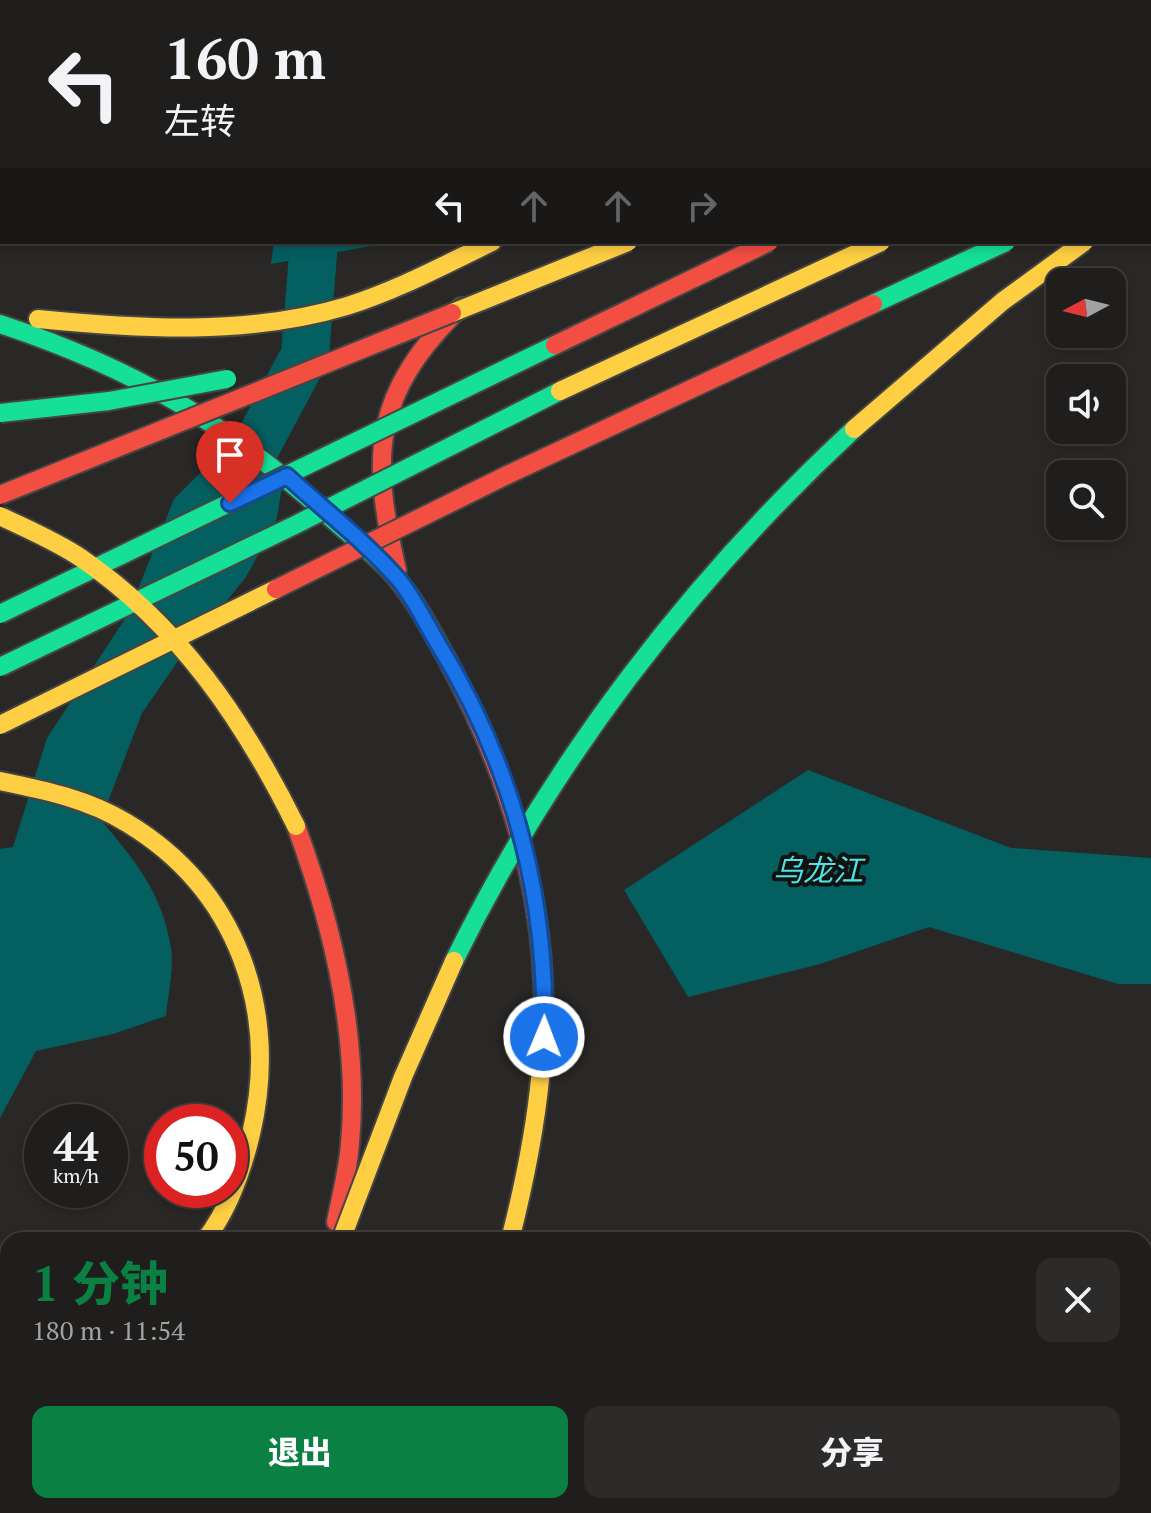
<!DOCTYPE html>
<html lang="zh">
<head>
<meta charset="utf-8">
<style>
	:root { --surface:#201e1c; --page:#2d2b29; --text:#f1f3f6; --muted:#a2a2a3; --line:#3d3c3b; --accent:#0b8043 }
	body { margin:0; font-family:"PT Serif","Noto Sans SC",serif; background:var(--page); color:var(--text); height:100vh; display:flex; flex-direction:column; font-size:30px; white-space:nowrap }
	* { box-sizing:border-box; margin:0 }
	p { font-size:26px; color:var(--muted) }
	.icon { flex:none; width:44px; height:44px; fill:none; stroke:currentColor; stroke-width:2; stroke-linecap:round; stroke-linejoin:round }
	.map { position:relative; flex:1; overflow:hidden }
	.panel { position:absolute; left:0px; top:1232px; width:1152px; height:282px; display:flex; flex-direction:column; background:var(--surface); border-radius:24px 24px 0 0; box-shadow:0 4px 12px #0003,0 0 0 2px var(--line) }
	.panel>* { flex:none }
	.banner { position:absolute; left:0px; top:0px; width:1152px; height:244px; box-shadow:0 4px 12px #0003,0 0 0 2px var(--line); background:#201e1c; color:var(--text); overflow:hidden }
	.needle { width:52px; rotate:263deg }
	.fabs { position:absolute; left:1046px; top:268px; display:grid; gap:16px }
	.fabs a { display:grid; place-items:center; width:80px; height:80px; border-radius:16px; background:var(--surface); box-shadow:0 4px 12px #0003,0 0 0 2px var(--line); font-size:40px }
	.speed { position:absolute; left:24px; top:1104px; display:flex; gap:16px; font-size:40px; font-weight:700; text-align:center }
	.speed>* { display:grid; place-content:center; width:104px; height:104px; border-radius:50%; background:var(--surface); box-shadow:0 4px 12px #0003,0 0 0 2px var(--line); line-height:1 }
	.speed small { font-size:20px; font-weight:400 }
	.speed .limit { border:12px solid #d22; background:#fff; color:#111 }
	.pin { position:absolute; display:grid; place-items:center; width:68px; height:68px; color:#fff; margin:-82px -34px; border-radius:50% 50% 50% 0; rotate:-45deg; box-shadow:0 0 8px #0007 }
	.pin .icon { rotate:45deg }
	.me { position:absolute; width:88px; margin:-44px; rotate:1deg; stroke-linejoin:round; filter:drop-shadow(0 0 6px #0008) }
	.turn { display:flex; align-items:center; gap:28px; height:168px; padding:0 32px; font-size:36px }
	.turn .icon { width:104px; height:104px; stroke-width:2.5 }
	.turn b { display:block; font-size:56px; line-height:68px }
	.lanes { display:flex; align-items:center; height:76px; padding:0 32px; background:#0003; justify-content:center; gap:40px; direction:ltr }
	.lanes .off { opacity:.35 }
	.round { display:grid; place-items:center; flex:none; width:84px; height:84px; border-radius:16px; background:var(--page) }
	.head { display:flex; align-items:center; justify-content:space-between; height:136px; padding:0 32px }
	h1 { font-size:48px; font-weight:800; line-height:60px; color:var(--accent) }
	.primary-button { display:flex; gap:16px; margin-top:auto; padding:16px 32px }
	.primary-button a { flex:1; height:92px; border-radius:16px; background:var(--accent); color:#fff; font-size:32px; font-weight:800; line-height:92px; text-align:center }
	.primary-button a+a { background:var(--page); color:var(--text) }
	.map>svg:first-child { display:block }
	.green { fill:#344411 }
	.water { fill:#045f60 }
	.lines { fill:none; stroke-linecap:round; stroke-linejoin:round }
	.river { stroke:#045f60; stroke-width:48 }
	.fast-casing { stroke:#474543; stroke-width:22 }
	.slow-casing { stroke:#474543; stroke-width:22 }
	.jam-casing { stroke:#474543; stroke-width:22 }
	.fast { stroke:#16e098; stroke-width:18 }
	.slow { stroke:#ffcf43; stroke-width:18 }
	.jam { stroke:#f24e42; stroke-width:18 }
	.fast-bridge-casing { stroke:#474543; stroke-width:22; stroke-linecap:butt }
	.slow-bridge-casing { stroke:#474543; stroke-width:22; stroke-linecap:butt }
	.jam-bridge-casing { stroke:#474543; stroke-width:22; stroke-linecap:butt }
	.fast-bridge { stroke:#16e098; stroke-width:18 }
	.slow-bridge { stroke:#ffcf43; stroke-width:18 }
	.jam-bridge { stroke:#f24e42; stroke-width:18 }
	.route-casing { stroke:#114b97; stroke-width:20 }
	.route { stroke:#1a73e8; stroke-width:14 }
	.labels { text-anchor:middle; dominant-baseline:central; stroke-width:8; stroke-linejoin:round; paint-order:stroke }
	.water-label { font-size:30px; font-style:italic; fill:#49e6e9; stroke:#131210 }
</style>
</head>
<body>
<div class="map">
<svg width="1151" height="1513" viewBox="0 0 1151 1513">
	<rect width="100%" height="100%" fill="#2a2826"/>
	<polygon class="green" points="0,0 107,2 2,2 2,206"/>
	<g class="water">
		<polygon points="274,242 382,242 382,244 271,264"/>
		<path d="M230,443L286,465L276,522L246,577L178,661L142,713L101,820C135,861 162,892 171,948C174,969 168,994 166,1016L113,1034L36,1051L0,1118V849L13,847L47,738L128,614L174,499Z"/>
		<polygon points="808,770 1011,848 1151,858 1151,984 1118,984 929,927 820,964 688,997 624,890"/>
	</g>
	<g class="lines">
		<polyline class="river" points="233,490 305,355 314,242"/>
		<defs>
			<g id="fast">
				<polyline points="661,0 662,2"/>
				<polyline points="993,2 997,0"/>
				<polyline points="1150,59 1151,58"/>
				<polyline points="1150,197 1151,196"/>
				<path d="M0,324C133,368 225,422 329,516C350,535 373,553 392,573"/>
				<polyline points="276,1513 277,1506"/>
			</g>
			<g id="slow">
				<polyline points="1085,2 1090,0"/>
				<path d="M38,319C140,329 247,336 347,306C398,290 444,265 492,242"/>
				<path d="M0,781C44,790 88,799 127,823C238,890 280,1011 251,1134C242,1172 229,1209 205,1240"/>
				<path d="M510,1240C538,1130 555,1020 535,906"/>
				<polyline points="435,1513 436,1506"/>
			</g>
			<g id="jam">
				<polyline points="1144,2 1149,0"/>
				<polyline points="1150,114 1151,114"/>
				<path d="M397,570C370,454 372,394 461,307"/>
				<path d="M392,573C415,599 431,630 448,661C490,739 520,818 535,906"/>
				<path d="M296,826C333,926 360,1036 350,1144C348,1170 341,1196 336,1222"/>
				<polyline points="0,1348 8,1347"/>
				<polyline points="318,1513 325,1506"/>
			</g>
		</defs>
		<use href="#fast" class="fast-casing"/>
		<use href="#slow" class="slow-casing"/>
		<use href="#jam" class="jam-casing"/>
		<use href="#fast" class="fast"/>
		<use href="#slow" class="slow"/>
		<use href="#jam" class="jam"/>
		<defs>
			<g id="fast-bridge">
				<polyline points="873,304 1006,242"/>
				<polyline points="0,413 109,401 227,379"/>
				<polyline points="0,614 555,345"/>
				<polyline points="0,667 295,525 560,391"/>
				<path d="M454,961C552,761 691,580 854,429"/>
			</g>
			<g id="slow-bridge">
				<polyline points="452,313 628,242"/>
				<polyline points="560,391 881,242"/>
				<polyline points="854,429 1003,301 1084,242"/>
				<path d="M0,516C27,529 56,541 81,558C179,625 244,721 296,826"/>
				<polyline points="0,725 276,589"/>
				<polyline points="341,1240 403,1077 454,961"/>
			</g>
			<g id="jam-bridge">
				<polyline points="555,345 769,242"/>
				<polyline points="0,495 452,313"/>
				<polyline points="276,589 505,476 873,304"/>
			</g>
		</defs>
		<use href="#fast-bridge" class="fast-bridge-casing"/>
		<use href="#slow-bridge" class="slow-bridge-casing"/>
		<use href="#jam-bridge" class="jam-bridge-casing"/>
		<use href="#fast-bridge" class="fast-bridge"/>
		<use href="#slow-bridge" class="slow-bridge"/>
		<use href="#jam-bridge" class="jam-bridge"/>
	</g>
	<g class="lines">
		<defs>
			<path id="route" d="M230,503L287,476C323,509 367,543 399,580C414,598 425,622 437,642C511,762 548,895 544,1037"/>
		</defs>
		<use href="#route" class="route-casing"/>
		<use href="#route" class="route"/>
	</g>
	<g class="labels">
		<g class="water-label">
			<text x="818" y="870">乌龙江</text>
		</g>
	</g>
</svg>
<div class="fabs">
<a><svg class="needle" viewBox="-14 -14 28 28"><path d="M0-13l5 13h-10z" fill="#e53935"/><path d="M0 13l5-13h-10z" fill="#a2a2a3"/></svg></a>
<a><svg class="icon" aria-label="sound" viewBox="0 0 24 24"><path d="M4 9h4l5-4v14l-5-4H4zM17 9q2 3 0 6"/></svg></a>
<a><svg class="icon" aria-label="search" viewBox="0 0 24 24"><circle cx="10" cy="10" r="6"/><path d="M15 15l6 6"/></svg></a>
</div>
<div class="speed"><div>44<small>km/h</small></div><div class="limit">50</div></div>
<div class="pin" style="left:230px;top:503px;background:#d93025"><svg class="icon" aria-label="arrive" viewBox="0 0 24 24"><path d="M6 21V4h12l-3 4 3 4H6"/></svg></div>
<svg class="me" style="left:544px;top:1037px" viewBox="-20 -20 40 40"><circle r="17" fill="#1a73e8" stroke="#fff" stroke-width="3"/><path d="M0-11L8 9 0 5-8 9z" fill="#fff"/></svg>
<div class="banner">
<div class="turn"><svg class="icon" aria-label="left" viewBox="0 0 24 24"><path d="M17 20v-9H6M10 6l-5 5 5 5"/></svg><div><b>160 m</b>左转</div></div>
<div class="lanes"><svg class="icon" aria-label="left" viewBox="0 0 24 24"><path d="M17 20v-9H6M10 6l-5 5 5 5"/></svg><svg class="icon off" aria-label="ahead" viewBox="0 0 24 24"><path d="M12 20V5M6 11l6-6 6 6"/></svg><svg class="icon off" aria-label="ahead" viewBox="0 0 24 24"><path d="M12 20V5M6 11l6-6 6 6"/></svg><svg class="icon off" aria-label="right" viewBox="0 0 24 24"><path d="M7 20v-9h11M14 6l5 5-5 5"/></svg></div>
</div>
<section class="panel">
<div class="head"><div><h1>1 分钟</h1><p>180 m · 11:54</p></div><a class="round"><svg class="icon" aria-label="close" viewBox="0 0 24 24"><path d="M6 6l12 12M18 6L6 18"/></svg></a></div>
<div class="primary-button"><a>退出</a><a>分享</a></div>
</section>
</div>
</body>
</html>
